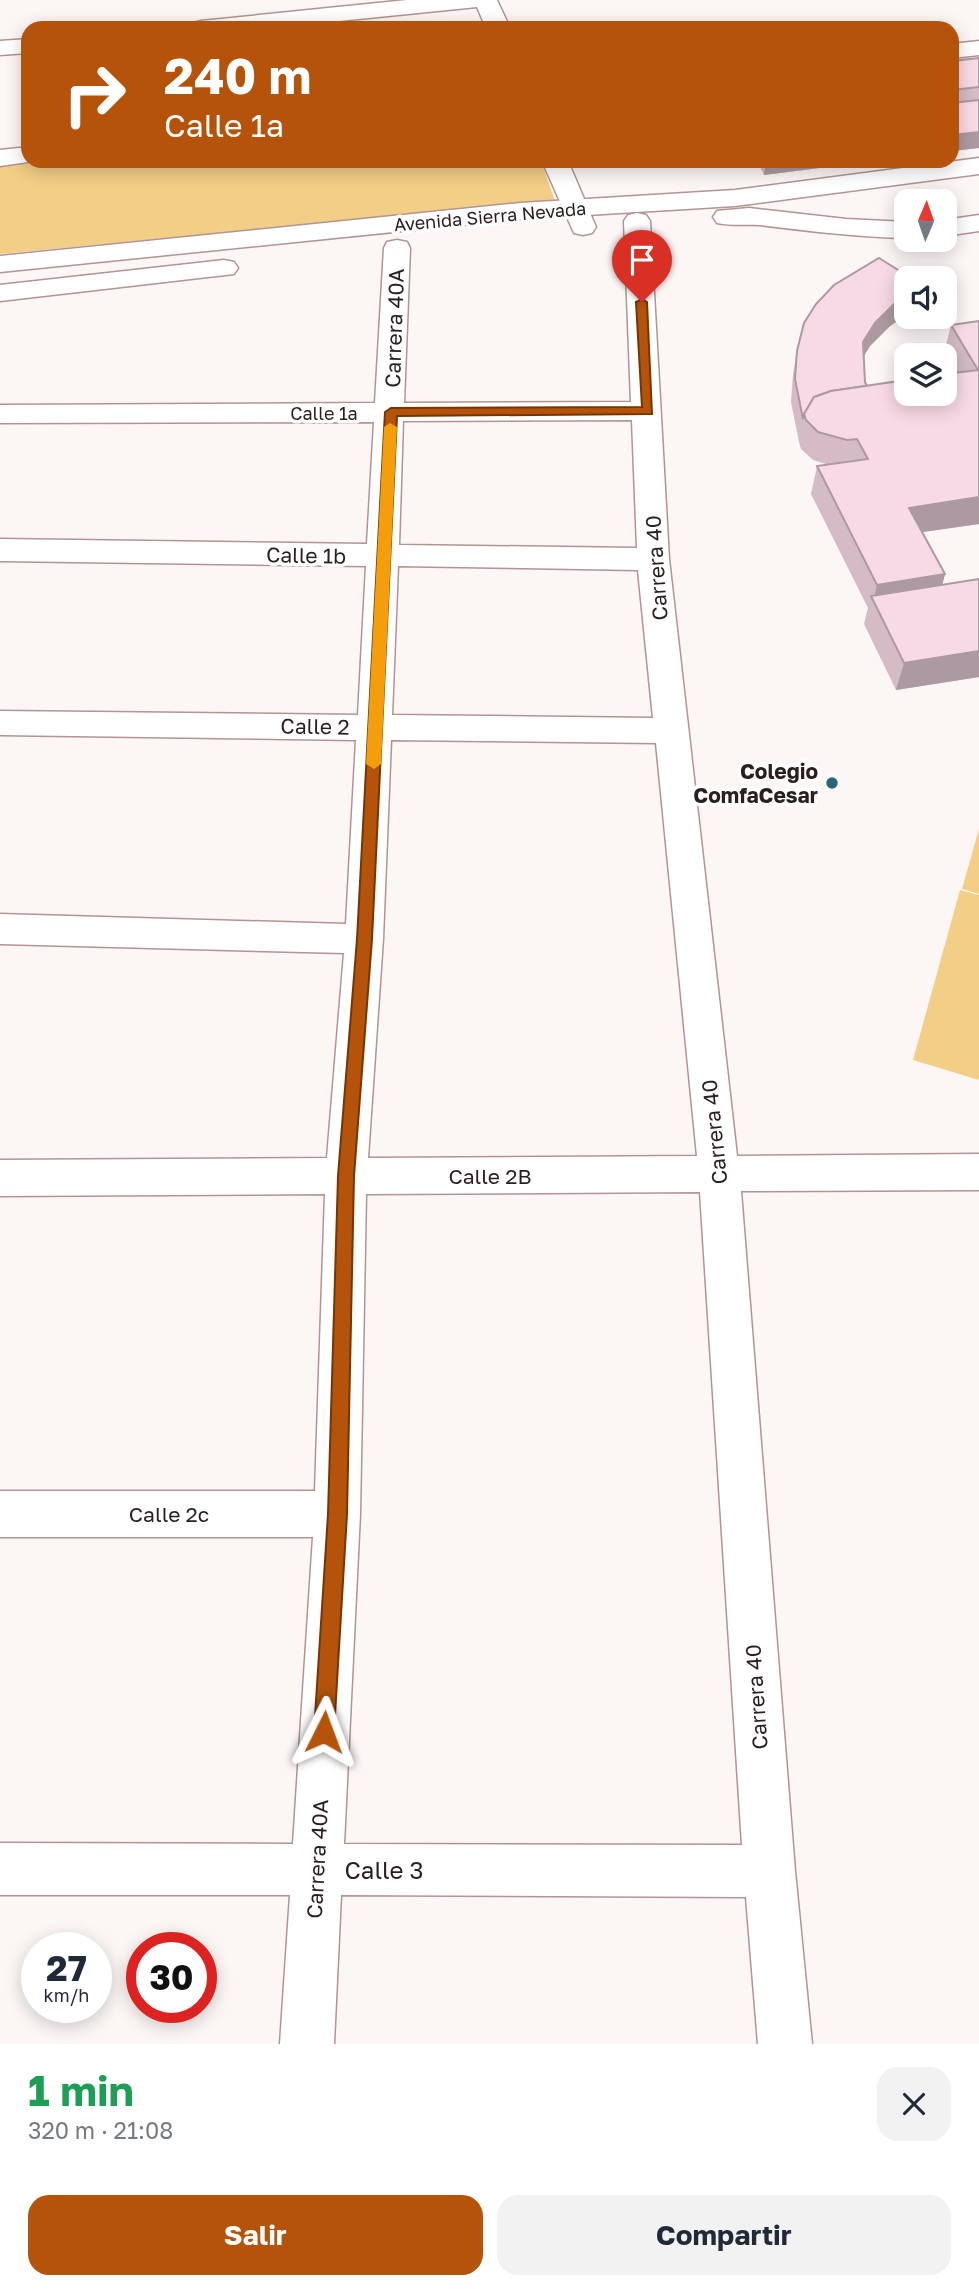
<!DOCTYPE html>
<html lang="es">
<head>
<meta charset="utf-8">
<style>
	:root { --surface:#fff; --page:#f2f2f3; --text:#1f2937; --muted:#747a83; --accent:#b45309 }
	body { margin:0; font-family:"Golos Text",sans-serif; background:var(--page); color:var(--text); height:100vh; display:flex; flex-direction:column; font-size:26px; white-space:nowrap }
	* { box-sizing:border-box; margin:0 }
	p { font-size:23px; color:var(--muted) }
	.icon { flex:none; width:38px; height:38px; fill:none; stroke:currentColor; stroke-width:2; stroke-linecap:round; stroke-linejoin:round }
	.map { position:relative; height:2044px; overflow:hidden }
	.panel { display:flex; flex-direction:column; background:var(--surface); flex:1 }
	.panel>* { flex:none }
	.guide { position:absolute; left:21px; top:21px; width:938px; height:147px; border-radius:21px; box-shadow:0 4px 18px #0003; background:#b45309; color:#fff; overflow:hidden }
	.needle { width:46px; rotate:2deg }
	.tools { position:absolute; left:894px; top:189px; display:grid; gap:14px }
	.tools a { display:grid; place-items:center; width:63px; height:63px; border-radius:14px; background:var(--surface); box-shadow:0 4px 18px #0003; font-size:35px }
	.speed { position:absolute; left:21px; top:1932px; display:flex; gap:14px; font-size:35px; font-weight:700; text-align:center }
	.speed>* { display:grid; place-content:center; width:91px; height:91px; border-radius:50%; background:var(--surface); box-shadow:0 4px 18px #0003; line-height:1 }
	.speed small { font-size:18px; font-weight:400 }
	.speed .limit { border:10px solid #d22; background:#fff; color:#111 }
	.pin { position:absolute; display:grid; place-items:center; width:60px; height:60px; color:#fff; margin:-72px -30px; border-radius:50% 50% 50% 0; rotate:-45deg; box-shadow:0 0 7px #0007 }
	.pin .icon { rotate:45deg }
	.me { position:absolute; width:77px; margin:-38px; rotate:3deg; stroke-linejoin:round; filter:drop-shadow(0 0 5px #0008) }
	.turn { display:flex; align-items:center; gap:24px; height:147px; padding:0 28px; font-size:32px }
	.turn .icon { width:91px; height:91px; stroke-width:2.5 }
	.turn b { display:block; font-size:49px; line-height:60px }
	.round { display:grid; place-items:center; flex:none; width:74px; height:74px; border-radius:21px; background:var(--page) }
	.headline { display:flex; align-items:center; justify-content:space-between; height:119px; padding:0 28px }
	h1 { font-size:42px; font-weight:700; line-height:52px; color:#1e9e55 }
	.button { display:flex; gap:14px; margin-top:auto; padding:14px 28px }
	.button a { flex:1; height:80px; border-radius:21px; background:var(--accent); color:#fff; font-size:28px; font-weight:700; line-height:80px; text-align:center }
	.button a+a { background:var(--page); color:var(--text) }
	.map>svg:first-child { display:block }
	.green { fill:#f2ce86 }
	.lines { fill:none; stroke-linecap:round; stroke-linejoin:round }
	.minor-casing { stroke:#b29493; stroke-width:3 }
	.major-casing { stroke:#b29493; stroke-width:3 }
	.minor { fill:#fff; fill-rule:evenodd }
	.major { fill:#fff; fill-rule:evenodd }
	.wall { fill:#d4bbc6 }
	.shaded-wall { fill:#ad99a1 }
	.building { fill:#f7dae6; stroke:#ad99a1; stroke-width:2 }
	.route { fill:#b45309; stroke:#753606; stroke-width:2 }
	.slow { fill:#f59e0b }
	.poi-dot { fill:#28667c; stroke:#fff; stroke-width:2.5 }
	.labels { text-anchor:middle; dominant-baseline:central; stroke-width:7; stroke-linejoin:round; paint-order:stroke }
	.far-street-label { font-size:18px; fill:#2a1e1e; stroke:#fff }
	.street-label { font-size:21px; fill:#2a1e1e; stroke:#fff }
	.poi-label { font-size:21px; font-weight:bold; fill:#2a1e1e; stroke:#fff; text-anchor:end }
	.near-street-label { font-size:24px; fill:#2a1e1e; stroke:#fff }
</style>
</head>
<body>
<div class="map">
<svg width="979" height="2044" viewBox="0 0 979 2044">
	<rect width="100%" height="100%" fill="#fcf6f5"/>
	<g class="green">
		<polygon points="53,161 541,161 555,201 0,254 0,166"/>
		<polygon points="979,829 979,894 962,889"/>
		<polygon points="960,890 979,895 979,1080 913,1060"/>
	</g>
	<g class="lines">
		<defs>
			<g id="minor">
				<polygon points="407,0 497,0 510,28 486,28 477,7 270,28 189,28 193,23 201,21"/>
				<polygon points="28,39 28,53 0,55 0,41"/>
				<polygon points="979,41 979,55 952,58 952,44"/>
				<polygon points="28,147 28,161 35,161 0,166 0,150"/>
				<polygon points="542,161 568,161 596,227 592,233 583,235 574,233"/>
				<path d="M637,213L646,215L650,221L669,559L737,1156L979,1154V1190L741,1191L795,1871L812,2044H758L746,1897L341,1895L334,2044H280L290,1895H0V1843L293,1844L313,1537H0V1491H315L325,1194L0,1196V1160L327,1158L344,953L0,944V914L346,924L356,740L0,735V711L358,715L366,566L0,561V539L367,544L374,422L0,423V405L375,403L384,248L387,242L397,240L407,242L410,248L404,403L631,402L624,221L628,215ZM632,420L637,548L399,545L403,421ZM398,566L638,570L653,718L392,715ZM391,740L656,743L697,1156L368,1158L383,939ZM700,1192L742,1845L344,1844L360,1514L366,1194Z"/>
			</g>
			<g id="major">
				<polygon points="979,158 979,174 735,206 521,219 0,272 0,256 521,203 735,190"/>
				<path d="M749,208L846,219L906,222V238C857,237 809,231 760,225C745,224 731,226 717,223L713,217L717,211Z"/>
				<polygon points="979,215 979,231 945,236 945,220"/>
				<polygon points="224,260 234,262 238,268 234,274 0,301 0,285"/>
			</g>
		</defs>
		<use href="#minor" class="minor-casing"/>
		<use href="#major" class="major-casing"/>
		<use href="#minor" class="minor"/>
		<use href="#major" class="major"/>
	</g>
	<g class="wall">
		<polygon points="979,58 979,148 952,151 952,61"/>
		<polygon points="757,161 875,161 764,175"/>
		<polygon points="979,321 979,524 923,532 945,574 942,585 979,580 979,677 896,690 864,624 868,608 811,494 817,466 829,465 813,460 801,449 799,442 791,402 793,374 797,351 889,327 870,346 864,356 865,382 867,386 955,373 944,353 951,325"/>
	</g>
	<g class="shaded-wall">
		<polygon points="979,132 979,148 952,151 952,135"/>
		<polygon points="766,161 875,161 764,175"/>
		<polygon points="906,295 906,315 889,327 870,346 858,365 863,342 875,323 894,304"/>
		<polygon points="979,497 979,524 902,535 909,508"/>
		<polygon points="945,574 938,602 873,601 877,585"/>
		<polygon points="979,651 979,677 896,690 904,663"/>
	</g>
	<g class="building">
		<polygon points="979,58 979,87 952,90 952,61"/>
		<polygon points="979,100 979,132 952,135 952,103"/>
		<polygon points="879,258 911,278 906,278 906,295 894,304 875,323 863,342 865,382 867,386 831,391 814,397 804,414 803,419 795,379 797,351 804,323 816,304 834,285"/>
		<polygon points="979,321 979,497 909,508 945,574 877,585 817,466 868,459 857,439 847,440 818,432 806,420 804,414 814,397 831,391 906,380 906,394 945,394 945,374 978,370 951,325"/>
		<polygon points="979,579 979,651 904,663 871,596"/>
	</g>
	<polygon class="route" points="642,299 647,302 652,414 397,416 372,939 354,1176 347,1514 334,1732 331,1740 324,1743 317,1740 314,1732 328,1514 338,1176 357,939 385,412 391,408 642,407 636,302"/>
	<polygon class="slow" points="390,423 397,427 381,764 374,769 366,764 384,427"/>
	<circle class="poi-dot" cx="832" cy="783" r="7"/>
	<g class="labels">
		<g class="far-street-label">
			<text transform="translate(490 216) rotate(-5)">Avenida Sierra Nevada</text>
			<text x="324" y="413">Calle 1a</text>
		</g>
		<g class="street-label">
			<text transform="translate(394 328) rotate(-88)">Carrera 40A</text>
			<text transform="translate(306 555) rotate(1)">Calle 1b</text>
			<text transform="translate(656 568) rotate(-94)">Carrera 40</text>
			<text transform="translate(315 726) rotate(1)">Calle 2</text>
			<text transform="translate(714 1132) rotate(-96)">Carrera 40</text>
			<text x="490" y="1176">Calle 2B</text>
			<text x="169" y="1514">Calle 2c</text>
			<text transform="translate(756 1697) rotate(-94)">Carrera 40</text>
			<text transform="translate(317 1859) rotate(-87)">Carrera 40A</text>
		</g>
		<g class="poi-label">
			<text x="818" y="771">Colegio<tspan x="818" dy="24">ComfaCesar</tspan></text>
		</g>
		<g class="near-street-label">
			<text x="384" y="1869">Calle 3</text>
		</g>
	</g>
</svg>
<div class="tools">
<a><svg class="needle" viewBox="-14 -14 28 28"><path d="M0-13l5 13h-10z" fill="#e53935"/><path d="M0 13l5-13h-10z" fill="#747a83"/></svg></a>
<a><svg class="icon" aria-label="sound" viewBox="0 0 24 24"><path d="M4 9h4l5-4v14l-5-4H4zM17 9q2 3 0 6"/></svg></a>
<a><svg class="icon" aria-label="layers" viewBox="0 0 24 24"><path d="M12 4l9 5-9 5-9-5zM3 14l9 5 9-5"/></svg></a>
</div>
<div class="speed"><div>27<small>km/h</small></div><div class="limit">30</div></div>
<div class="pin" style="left:642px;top:302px;background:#d93025"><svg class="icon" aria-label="arrive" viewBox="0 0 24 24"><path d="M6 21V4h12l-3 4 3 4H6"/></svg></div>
<svg class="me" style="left:324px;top:1732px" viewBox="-20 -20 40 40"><path d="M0-17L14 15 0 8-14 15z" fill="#b45309" stroke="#fff" stroke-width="4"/></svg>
<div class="guide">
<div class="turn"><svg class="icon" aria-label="right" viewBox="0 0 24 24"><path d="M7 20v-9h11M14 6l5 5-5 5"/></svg><div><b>240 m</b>Calle 1a</div></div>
</div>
</div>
<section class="panel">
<div class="headline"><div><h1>1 min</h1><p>320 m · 21:08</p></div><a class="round"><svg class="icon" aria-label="close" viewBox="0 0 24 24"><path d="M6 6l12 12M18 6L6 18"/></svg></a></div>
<div class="button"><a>Salir</a><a>Compartir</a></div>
</section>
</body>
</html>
